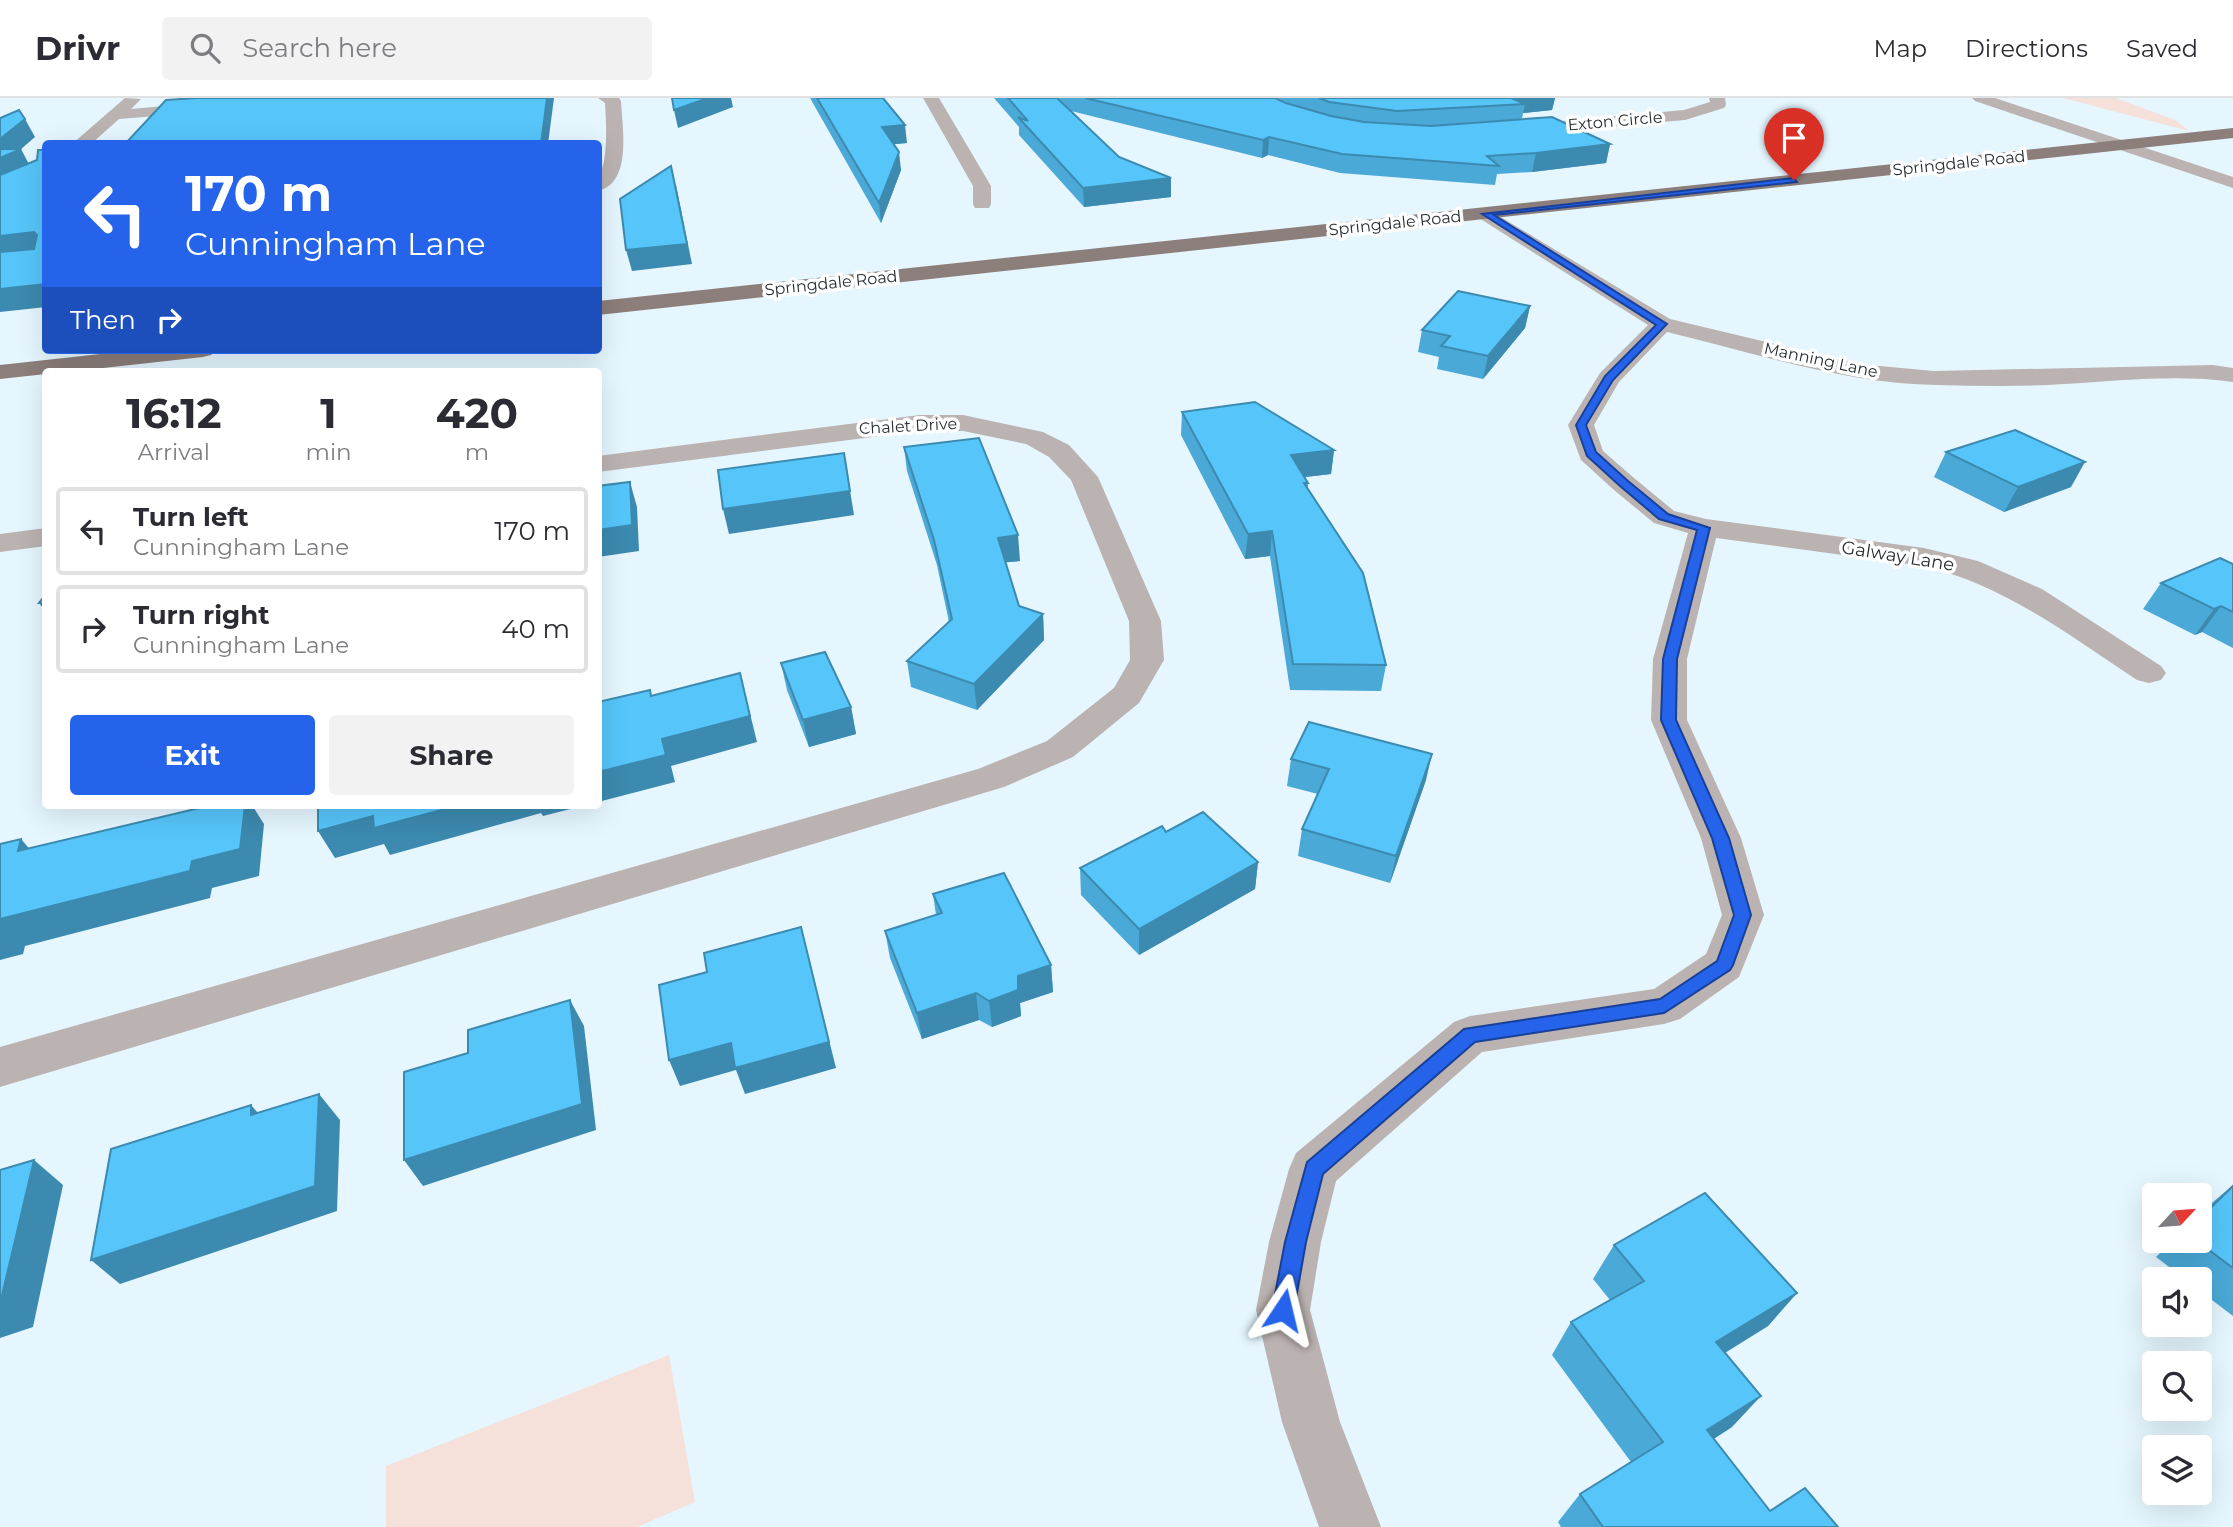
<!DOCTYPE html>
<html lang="en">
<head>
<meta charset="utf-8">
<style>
	:root { --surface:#fff; --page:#f2f2f3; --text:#2b2b33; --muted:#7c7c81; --line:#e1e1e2; --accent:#2563eb }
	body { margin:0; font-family:Montserrat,sans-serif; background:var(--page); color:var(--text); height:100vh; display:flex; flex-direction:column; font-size:26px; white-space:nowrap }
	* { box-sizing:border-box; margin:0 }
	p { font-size:23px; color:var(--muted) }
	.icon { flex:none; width:38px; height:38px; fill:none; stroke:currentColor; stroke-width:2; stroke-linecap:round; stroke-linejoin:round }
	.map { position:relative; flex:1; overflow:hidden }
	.panel { position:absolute; left:42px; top:270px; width:560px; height:441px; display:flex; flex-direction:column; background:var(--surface); border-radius:7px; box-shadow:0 7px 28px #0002 }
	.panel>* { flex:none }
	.top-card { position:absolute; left:42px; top:42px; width:560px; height:214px; border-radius:7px; box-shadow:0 7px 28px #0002; background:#2563eb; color:#fff; overflow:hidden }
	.needle { width:46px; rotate:64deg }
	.fabs { position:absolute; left:2142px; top:1085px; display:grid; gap:14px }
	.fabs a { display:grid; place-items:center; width:70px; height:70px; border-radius:7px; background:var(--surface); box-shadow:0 7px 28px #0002; font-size:35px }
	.pin { position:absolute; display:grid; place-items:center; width:60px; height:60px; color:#fff; margin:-72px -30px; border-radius:50% 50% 50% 0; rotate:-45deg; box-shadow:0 0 7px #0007 }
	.pin .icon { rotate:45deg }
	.me { position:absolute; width:77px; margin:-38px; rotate:10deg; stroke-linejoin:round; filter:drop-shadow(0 0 5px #0008) }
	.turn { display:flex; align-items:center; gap:24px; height:147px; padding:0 28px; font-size:32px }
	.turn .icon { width:91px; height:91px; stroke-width:2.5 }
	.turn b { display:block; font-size:49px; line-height:60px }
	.then { display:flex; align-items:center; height:66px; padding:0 28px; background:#0003; gap:14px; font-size:26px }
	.eta { display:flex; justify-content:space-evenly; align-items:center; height:119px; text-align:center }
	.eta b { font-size:42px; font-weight:700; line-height:49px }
	.button { display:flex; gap:14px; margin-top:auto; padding:14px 28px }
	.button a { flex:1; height:80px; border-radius:7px; background:var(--accent); color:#fff; font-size:28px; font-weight:700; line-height:80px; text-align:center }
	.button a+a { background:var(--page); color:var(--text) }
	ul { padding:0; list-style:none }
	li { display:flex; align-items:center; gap:21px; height:88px; margin:0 14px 10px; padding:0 14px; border:4px solid var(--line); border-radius:7px }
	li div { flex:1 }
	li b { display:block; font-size:26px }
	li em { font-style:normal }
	header { display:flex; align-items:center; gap:42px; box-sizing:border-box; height:98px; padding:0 35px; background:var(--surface); border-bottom:2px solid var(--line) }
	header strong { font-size:33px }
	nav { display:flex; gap:38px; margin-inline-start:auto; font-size:24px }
	.search { width:490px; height:63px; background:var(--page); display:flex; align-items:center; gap:18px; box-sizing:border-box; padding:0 24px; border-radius:7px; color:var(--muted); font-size:26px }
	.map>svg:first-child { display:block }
	.green { fill:#f6e0da }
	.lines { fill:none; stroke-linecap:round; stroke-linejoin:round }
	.minor { fill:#bbb3b1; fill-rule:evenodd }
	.major { fill:#8c7e7a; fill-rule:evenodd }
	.wall { fill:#4aa9d7 }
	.shaded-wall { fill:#3c8aaf }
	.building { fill:#56c5fa; stroke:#3c8aaf; stroke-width:2 }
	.route { fill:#2563eb; stroke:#184099; stroke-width:2 }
	.labels { text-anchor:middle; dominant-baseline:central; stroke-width:7; stroke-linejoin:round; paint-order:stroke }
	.far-street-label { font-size:16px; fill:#272d30; stroke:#fff }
	.street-label { font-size:18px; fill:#272d30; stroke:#fff }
</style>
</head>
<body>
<header>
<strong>Drivr</strong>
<div class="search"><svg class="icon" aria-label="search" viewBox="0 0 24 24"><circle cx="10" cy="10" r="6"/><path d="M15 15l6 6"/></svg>Search here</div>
<nav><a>Map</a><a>Directions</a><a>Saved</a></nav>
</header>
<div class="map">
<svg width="2233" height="1429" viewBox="0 0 2233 1429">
	<rect width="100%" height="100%" fill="#e5f6ff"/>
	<g class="green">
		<polygon points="2063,0 2116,0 2175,22 2189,33"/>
		<polygon points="669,1257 695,1404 637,1429 386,1429 386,1368"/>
	</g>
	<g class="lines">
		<g class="minor">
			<polygon points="125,0 141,1 131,11 208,4 216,9 208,14 119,21 91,46 72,46"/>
			<path d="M598,0H619L621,3C622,28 633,85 598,93C598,79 604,69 605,56C607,39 606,22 605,5Z"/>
			<polygon points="923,0 939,0 991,88 991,106 989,110 975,110 973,106 973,88"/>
			<polygon points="1709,0 1725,0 1726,7 1724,10 1685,22 1519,37 1511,32 1519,27 1684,12 1710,4"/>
			<polygon points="1972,0 1995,0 2233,79 2233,90 1975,3"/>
			<path d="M1486,110L1670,221L1858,266L1934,273L2213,267L2233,270V284C2177,276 2120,283 2064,286C2022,289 1979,288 1937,287C1845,286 1755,255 1667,234L1619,284L1594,327L1603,353L1634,380L1674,413L1706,421L1924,450L1978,463L2042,491L2161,568L2166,575L2161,582L2149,585L2137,582C2069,537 2004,487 1924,468L1716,440L1687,561V622L1741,740L1764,817L1739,879L1680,921L1664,926L1482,954L1336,1083L1321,1144L1310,1212L1340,1324L1381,1429H1319L1282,1324L1256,1212L1269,1144L1289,1071L1296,1055L1454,924L1470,918L1654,891L1706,856L1722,817L1701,740L1651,622L1653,561L1688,435L1654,425L1614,392L1581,362L1568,327L1600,275L1648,227L1479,120L1476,116Z"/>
			<polygon points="920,317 963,317 1043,334 1069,347 1098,379 1161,523 1164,562 1139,605 1073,659 1004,689 0,989 0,949 978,671 1047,643 1114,590 1130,562 1129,523 1071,382 1049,359 1026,346 963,333 920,333 598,374 598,358"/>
			<polygon points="46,430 46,448 0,454 0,436"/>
		</g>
		<g class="major">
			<polygon points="2233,30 2233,40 598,217 598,203"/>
			<polygon points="137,252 215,252 211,257 203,259 76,273 46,273 46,276 0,281 0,267"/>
		</g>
	</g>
	<g class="wall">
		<polygon points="810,0 883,0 907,45 894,46 901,72 881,125"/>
		<polygon points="994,0 1275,0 1295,8 1277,0 1555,0 1552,12 1523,15 1522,21 1610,46 1606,65 1532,74 1497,76 1495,87 1340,75 1268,57 1262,60 1071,13 1119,59 1171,99 1084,109 1019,37 1019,29"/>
		<polygon points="1530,208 1525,230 1483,281 1437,271 1439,259 1418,254 1422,232"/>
		<polygon points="1182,314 1334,352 1331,376 1305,379 1308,385 1308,391 1386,567 1381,593 1290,592 1270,458 1245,461 1181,337"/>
		<polygon points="904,349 1020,463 1005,464 1019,508 1043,516 1044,542 977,612 911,589 907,563 949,524 937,467 907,373"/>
		<polygon points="1946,354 2071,389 2004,414 1934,379"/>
		<polygon points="2233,466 2233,550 2202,534 2195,537 2143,511 2161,485"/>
		<polygon points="781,565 851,609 856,636 809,649 787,592"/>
		<polygon points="1291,661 1426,682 1390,785 1298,758 1302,731 1318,696 1287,688"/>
		<polygon points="1166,734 1258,764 1255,791 1139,857 1081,797 1080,770"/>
		<polygon points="933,796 1051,867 1053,894 1020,905 1021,918 992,929 979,922 922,941 890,860 885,833 936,817"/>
		<polygon points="2233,1087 2233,1218 2200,1193 2200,1181 2185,1181 2156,1159 2172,1143 2200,1143 2200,1115"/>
		<polygon points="1614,1147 1797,1195 1768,1228 1725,1255 1732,1329 1713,1341 1770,1413 1838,1429 1561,1429 1558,1424 1580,1396 1631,1364 1552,1257 1571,1224 1610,1202 1593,1181"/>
	</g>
	<g class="shaded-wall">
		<polygon points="547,0 554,0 548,46 541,46"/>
		<polygon points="708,0 731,0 733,9 678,30 674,12"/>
		<polygon points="1510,0 1555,0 1552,12 1523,15 1525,6"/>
		<polygon points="25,21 35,39 20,52 21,51 31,70 0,83 0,41"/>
		<polygon points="905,27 907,45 885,47 882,29"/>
		<polygon points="1269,39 1268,57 1262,60 1263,42"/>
		<polygon points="1610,46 1606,65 1532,74 1536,55"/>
		<polygon points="899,54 901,72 881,125 879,105"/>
		<polygon points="1171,80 1171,99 1084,109 1083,90"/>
		<polygon points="676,87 692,166 632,173 626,152"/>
		<polygon points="34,134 46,154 0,159 0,138"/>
		<polygon points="46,186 46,209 0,214 0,191"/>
		<polygon points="1530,208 1525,230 1483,281 1488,258"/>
		<polygon points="1334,352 1331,376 1288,381 1291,357"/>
		<polygon points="844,355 854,417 729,436 723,411"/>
		<polygon points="2085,364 2071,389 2004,414 2018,389"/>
		<polygon points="630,384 637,409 639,453 598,459 598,432"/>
		<polygon points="1272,433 1270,458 1245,461 1248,436"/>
		<polygon points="1018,437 1020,463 999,465 998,440"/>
		<polygon points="39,505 46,505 46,514"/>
		<polygon points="2221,508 2202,534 2195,537 2214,511"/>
		<polygon points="1043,516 1044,542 977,612 974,586"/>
		<polygon points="740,575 757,644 671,668 675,684 598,704 598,674 662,641"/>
		<polygon points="598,593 604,608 598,605"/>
		<polygon points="851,609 856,636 809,649 803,622"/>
		<polygon points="1432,656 1426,682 1390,785 1396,758"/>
		<polygon points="245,707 252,707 264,726 259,778 212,790 210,800 25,848 23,856 0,862 0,821 192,763"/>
		<polygon points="460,707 586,707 543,718 541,715 390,757 384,746 335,760 318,733 373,718"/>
		<polygon points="21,741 44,768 18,753"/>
		<polygon points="1258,764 1255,791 1139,857 1139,831"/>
		<polygon points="801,829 836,970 745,996 736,972 680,988 669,962"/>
		<polygon points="1051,867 1053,894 1020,905 1021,918 992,929 989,903 1018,878"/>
		<polygon points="976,895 979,922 922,941 917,915"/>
		<polygon points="570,902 584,928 596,1032 423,1088 404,1062"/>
		<polygon points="319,996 340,1022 337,1113 120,1186 91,1162"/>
		<polygon points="251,1007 274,1033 251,1017"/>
		<polygon points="34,1062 63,1087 33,1229 0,1240 0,1206"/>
		<polygon points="1797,1195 1768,1228 1690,1276 1716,1244"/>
		<polygon points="1761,1298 1732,1329 1680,1363 1707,1332"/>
	</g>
	<g class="building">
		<polygon points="197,0 547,0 541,46 125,46 166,2"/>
		<polygon points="672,0 708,0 674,12"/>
		<polygon points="817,0 883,0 905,27 882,29 899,54 879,105"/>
		<polygon points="1008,0 1057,0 1119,59 1171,80 1083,90 1018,19 1028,23"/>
		<polygon points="1085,0 1275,0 1286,5 1331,18 1364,24 1431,28 1552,19 1610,46 1536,55 1487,58 1499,68 1342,56 1269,39 1263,42"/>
		<polygon points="1319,0 1511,0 1525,6 1397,13 1329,4"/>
		<polygon points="19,12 25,21 0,41 0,20"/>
		<polygon points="0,51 21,51 0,60"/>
		<polygon points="38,52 46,52 46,186 0,191 0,154 34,151 37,137 34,134 0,138 0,77 37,62"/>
		<polygon points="671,68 687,146 626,152 620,101"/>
		<polygon points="1458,193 1530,208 1488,258 1441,248 1450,238 1422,232"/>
		<polygon points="1255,304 1334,352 1291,357 1308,385 1304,385 1363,475 1386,567 1293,566 1272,433 1248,436 1182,314"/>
		<polygon points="2015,332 2085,364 2018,389 1946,354"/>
		<polygon points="979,340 1018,437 998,440 1019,508 1043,516 974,586 907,563 952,521 934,442 904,349"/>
		<polygon points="844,355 850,393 723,411 718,372"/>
		<polygon points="630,384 632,427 598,432 598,388"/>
		<polygon points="2220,460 2233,466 2233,514 2221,508 2214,511 2161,485"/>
		<polygon points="46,496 46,505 39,505"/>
		<polygon points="825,554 851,609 803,622 781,565"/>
		<polygon points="740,575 750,618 662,641 666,657 598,674 598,604 650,592 651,598"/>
		<polygon points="1309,624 1432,656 1396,758 1302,731 1329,671 1291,661"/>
		<polygon points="212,707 245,707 240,751 192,763 190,773 0,821 0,746 21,741 18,753"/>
		<polygon points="318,707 460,707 374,730 373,718 318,733"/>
		<polygon points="1203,714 1258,764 1139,831 1080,770 1162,728 1166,734"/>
		<polygon points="1004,775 1051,867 1018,878 1018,892 989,903 976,895 917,915 885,833 942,815 933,796"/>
		<polygon points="801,829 829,944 735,970 731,945 669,962 659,887 707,874 704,855"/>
		<polygon points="570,902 582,1006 404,1062 404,974 468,955 468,932"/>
		<polygon points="319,996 315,1088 91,1162 111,1051 251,1007 251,1017"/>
		<polygon points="34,1062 0,1206 0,1072"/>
		<polygon points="2233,1088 2233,1170 2197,1143 2200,1143 2200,1120"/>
		<polygon points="1705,1095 1797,1195 1716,1244 1761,1298 1707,1332 1770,1413 1805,1390 1838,1429 1603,1429 1580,1396 1663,1344 1571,1224 1644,1183 1614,1147"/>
	</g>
	<polygon class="route" points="1794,80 1797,84 1494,117 1667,226 1613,282 1586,327 1596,354 1628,383 1668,416 1710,430 1677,561 1676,622 1729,740 1751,817 1733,867 1730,872 1664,915 1475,944 1323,1076 1306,1144 1294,1212 1291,1220 1283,1223 1275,1220 1272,1212 1285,1144 1307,1064 1464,931 1660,901 1717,863 1734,817 1712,740 1661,622 1663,561 1697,432 1659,421 1620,388 1587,358 1576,327 1605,278 1656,227 1482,116"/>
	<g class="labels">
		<g class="far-street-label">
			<text transform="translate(1615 23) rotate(-5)">Exton Circle</text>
			<text transform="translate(1959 65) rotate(-6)">Springdale Road</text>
			<text transform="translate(1395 125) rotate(-6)">Springdale Road</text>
			<text transform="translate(831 185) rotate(-6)">Springdale Road</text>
			<text transform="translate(1821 262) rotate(12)">Manning Lane</text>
			<text transform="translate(908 328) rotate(-3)">Chalet Drive</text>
		</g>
		<g class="street-label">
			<text transform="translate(1898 458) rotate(9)">Galway Lane</text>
		</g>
	</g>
</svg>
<div class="fabs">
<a><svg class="needle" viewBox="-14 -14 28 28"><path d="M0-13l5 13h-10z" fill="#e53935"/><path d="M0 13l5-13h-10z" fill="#7c7c81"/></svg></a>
<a><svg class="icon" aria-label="sound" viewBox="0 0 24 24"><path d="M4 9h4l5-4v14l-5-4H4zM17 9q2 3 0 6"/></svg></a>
<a><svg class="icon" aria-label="search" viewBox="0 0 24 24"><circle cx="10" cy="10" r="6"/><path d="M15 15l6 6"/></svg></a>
<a><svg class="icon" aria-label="layers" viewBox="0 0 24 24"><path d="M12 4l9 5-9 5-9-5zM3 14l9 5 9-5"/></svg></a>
</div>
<div class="pin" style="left:1794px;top:82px;background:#d93025"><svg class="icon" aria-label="arrive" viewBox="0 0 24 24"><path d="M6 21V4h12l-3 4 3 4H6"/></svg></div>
<svg class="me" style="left:1283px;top:1212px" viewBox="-20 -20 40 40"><path d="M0-17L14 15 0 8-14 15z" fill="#2563eb" stroke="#fff" stroke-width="4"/></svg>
<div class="top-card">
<div class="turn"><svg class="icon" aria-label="left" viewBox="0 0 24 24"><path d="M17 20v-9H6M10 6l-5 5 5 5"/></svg><div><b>170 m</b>Cunningham Lane</div></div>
<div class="then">Then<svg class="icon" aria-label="right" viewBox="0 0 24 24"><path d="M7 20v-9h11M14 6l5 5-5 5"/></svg></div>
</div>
<section class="panel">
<div class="eta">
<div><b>16:12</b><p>Arrival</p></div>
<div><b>1</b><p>min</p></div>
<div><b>420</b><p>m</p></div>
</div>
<ul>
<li><svg class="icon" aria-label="left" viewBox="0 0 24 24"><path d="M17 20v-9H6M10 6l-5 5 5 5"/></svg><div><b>Turn left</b><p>Cunningham Lane</p></div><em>170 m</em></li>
<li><svg class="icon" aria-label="right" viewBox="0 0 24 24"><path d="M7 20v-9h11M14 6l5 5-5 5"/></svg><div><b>Turn right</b><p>Cunningham Lane</p></div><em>40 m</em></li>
</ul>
<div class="button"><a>Exit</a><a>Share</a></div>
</section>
</div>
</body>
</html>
